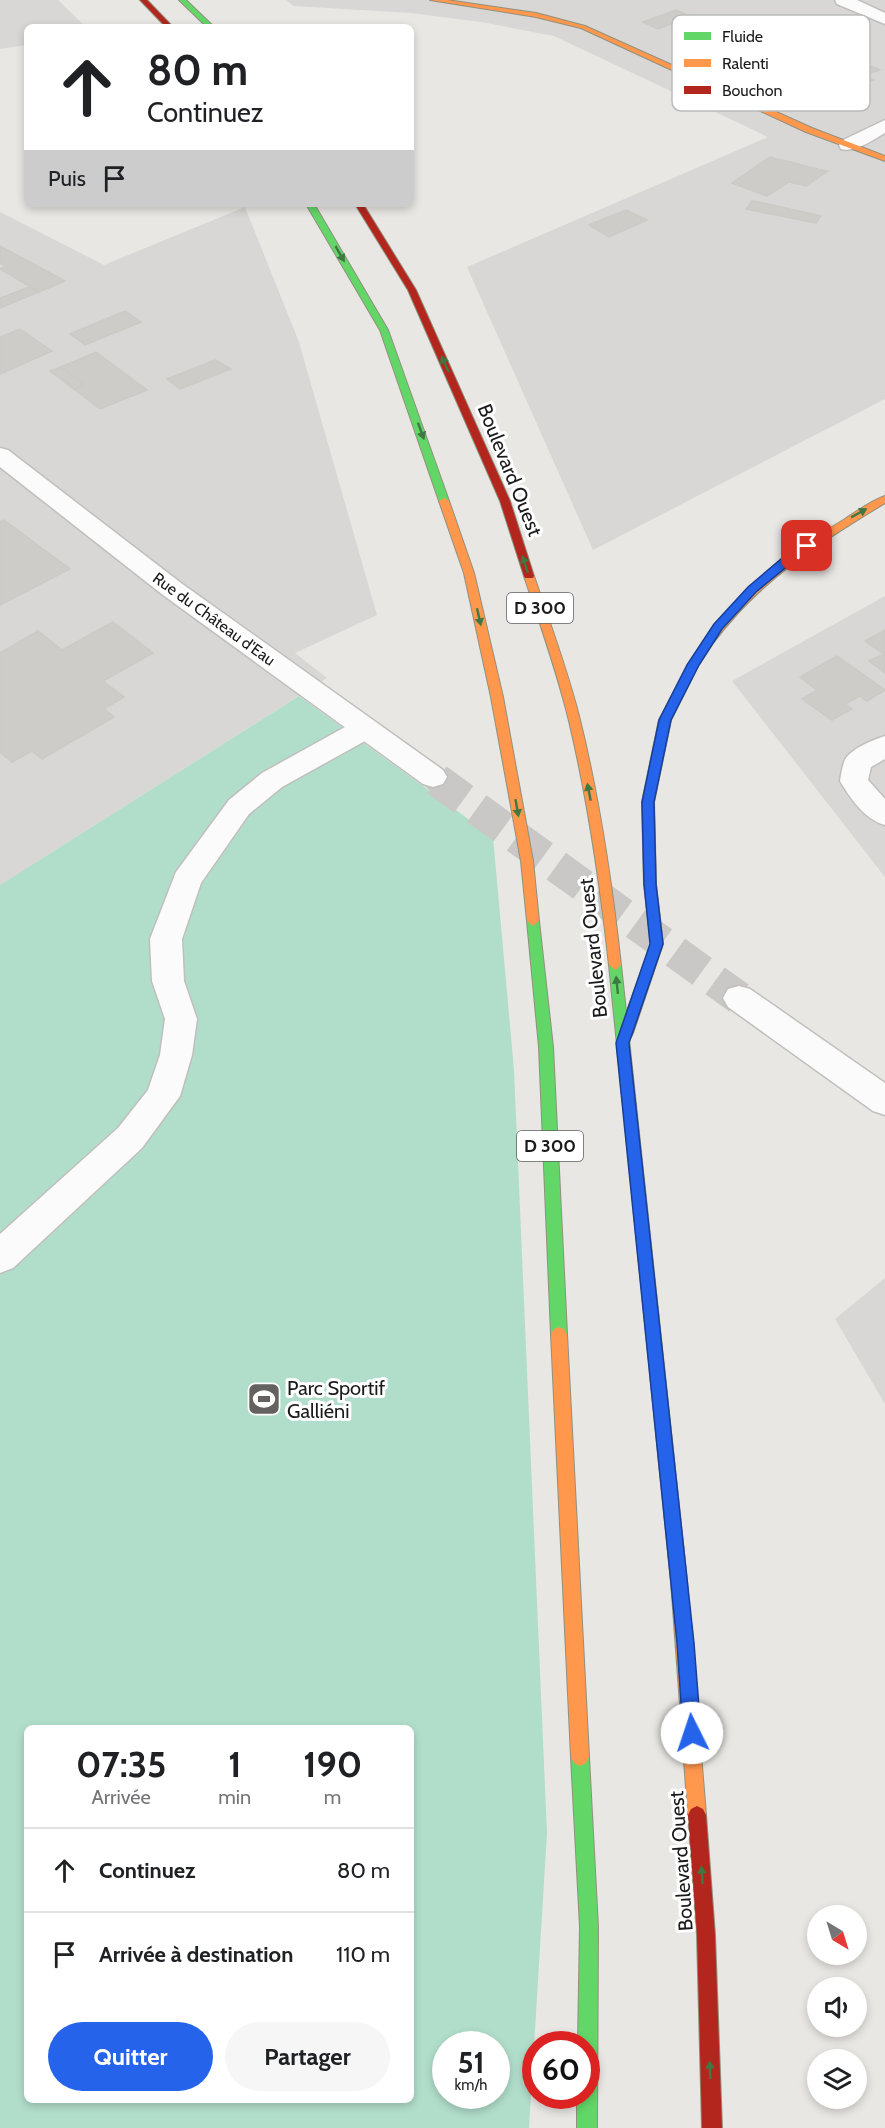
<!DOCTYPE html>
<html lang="fr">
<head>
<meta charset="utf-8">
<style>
	:root { --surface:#fff; --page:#f6f6f6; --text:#202124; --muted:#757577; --line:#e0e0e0; --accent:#2563eb }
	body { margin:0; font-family:Cabin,sans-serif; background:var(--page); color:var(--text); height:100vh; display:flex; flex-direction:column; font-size:22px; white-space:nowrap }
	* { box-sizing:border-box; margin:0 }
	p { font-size:20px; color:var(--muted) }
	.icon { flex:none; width:33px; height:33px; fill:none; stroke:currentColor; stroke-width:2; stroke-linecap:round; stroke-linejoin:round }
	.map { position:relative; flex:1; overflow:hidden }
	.sheet { position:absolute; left:24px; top:1725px; width:390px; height:378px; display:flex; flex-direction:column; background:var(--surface); border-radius:9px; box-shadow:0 3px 9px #0003 }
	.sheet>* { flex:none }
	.top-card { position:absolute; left:24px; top:24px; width:390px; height:183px; border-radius:9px; box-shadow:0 3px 9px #0003; background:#fff; color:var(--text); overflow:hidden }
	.needle { width:39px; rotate:142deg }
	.controls { position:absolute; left:807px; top:1905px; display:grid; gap:12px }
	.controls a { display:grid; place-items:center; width:60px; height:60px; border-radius:50%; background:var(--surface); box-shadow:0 3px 9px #0003; font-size:30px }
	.speed { position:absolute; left:432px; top:2031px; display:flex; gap:12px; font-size:30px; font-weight:700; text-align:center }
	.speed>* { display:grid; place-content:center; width:78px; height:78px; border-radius:50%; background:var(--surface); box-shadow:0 3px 9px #0003; line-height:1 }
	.speed small { font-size:15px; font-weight:400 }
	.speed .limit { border:9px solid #d22; background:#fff; color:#111 }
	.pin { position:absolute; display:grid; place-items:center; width:51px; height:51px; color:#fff; margin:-26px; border-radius:12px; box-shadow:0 3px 9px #0006 }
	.me { position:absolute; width:66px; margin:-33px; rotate:356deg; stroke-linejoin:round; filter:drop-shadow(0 0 4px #0008) }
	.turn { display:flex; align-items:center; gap:21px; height:126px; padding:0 24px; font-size:27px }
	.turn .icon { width:78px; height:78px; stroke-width:2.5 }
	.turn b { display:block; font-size:42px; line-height:51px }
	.then { display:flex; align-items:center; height:57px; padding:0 24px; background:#0003; gap:12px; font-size:22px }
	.eta { display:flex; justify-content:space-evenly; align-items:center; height:102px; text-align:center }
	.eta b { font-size:36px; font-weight:700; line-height:42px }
	.action { display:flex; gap:12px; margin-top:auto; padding:12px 24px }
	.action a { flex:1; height:69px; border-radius:36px; background:var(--accent); color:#fff; font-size:24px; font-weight:700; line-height:69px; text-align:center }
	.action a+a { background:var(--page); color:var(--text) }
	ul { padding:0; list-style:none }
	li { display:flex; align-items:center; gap:18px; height:84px; padding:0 24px; border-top:2px solid var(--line) }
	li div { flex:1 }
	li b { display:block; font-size:22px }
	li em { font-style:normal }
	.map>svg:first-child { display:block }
	.residential { fill:#d8d7d5 }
	.pitch { fill:#b1deca; fill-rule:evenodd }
	.building { fill:#ceccc9; stroke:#ccc9c6; stroke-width:1.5 }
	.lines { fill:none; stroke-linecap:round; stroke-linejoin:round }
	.street-tunnel-far1 { stroke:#cac8c6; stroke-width:25; stroke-dasharray:25 13; stroke-linecap:butt }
	.street-tunnel { stroke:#cac8c6; stroke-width:33; stroke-dasharray:33 16; stroke-linecap:butt }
	.lane-casing { stroke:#c0bfbe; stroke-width:3 }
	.street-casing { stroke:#c0bfbe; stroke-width:3 }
	.fast-casing { stroke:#90917e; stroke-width:2 }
	.slow-casing { stroke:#90917e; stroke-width:2 }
	.jam-casing { stroke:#90917e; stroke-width:2 }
	.lane { fill:#fcfbfb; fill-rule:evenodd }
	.street { fill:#fcfbfb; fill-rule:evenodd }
	.fast { fill:#63d668; fill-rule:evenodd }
	.slow { fill:#ff974d; fill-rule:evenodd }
	.jam { fill:#b3261e; fill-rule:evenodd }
	.oneway { fill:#3f7842 }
	.route { fill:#2563eb; stroke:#184099; stroke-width:1.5 }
	.labels { text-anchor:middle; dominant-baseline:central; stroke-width:6; stroke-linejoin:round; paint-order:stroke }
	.far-street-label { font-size:16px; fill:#1b1b1b; stroke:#fff }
	.shield { fill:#fff; stroke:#5f5f5f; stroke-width:1.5 }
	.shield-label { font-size:18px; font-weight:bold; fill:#1b1b1b }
	.street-label { font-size:20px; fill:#1b1b1b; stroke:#fff }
	.poi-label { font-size:20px; fill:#1b1b1b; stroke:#fff; text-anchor:start }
	.key { fill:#fff; stroke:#bbb; stroke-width:1.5 }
	.key-label { font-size:16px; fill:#1b1b1b }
</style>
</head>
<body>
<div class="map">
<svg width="885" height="2128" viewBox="0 0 885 2128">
	<rect width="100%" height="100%" fill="#e9e7e4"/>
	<g class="residential">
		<polygon points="0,0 58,0 86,27 27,27 27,45 0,49"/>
		<polygon points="286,0 885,0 885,399 593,550 467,267 768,137 554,36 481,22 411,13 294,6"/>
		<polygon points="245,207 299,342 377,615 295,653 327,678 0,885 0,212 104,265"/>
		<polygon points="885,596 885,877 732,681"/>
		<polygon points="885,1278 885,1404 835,1319"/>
	</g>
	<path class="pitch" d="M299,696L493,837L514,1070L547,1833L529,2128H0V885ZM27,1728H411V2100H27ZM446,2044H496V2096H446Z"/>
	<g class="building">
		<polygon points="676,10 723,30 700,38 670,24 658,29 643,22"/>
		<polygon points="869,65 880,70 863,75 874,80 866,83 844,73"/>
		<polygon points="770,157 825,171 828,171 806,186 789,182 767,196 732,183"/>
		<polygon points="752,201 759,202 821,216 816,223 746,209"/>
		<polygon points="626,210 647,220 609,237 589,225"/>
		<polygon points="0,246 65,281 39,292 0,269 6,266 0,263"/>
		<polygon points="29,287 39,292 0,308 0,298"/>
		<polygon points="125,311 141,322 85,345 70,334"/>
		<polygon points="20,329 52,351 0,374 0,337"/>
		<polygon points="96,352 147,390 100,409 74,389 84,384 61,367"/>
		<polygon points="215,360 231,369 180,389 167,379"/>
		<polygon points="61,367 84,384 74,389 50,371"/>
		<polygon points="4,520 70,569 0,605 0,522"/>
		<polygon points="113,622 153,653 103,681 124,697 104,709 114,717 42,759 32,751 12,762 0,752 0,653 38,631 62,650"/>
		<polygon points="885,630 885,673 869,661 884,654 865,641"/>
		<polygon points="837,656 885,690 867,701 860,696 845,704 852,709 832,720 802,699 817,690 800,677"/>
	</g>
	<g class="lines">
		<polyline class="street-tunnel-far1" points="433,777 439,782"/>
		<polyline class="street-tunnel" points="437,780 739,998"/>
		<defs>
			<g id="lane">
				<polygon points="835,0 857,0 885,13 885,24 837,4"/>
				<path d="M885,120V133C872,140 856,153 841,149L839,145L841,141Z"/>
				<polygon points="364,720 374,722 378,729 374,736 282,787 249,814 201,883 182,939 184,981 197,1019 192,1055 180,1096 142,1148 13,1268 0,1273 0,1234 118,1128 148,1090 160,1055 165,1019 152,981 150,939 176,872 229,800 262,773 354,722"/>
			</g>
			<g id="street">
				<polygon points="0,448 8,450 181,583 443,770 447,777 443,784 433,787 423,784 163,595 0,467"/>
				<path d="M885,736V759L871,767L868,780L885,799V825C864,819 851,799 840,781C841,775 842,768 844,762C849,749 873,740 885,736Z"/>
				<polygon points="739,986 750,989 885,1083 885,1115 873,1111 728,1007 723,998 728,989"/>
			</g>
			<g id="fast">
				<polygon points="179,0 186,0 214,27 207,27"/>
				<polygon points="306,204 314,204 388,330 449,501 448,503 440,503 439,501 380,330"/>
				<polygon points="533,916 539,921 553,1047 567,1334 564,1339 559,1341 554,1339 551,1334 539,1047 527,921"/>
				<polygon points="615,960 621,965 687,1581 685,1587 679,1589 673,1587 671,1581 609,965"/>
				<polygon points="580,1748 586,1751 589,1757 598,1927 597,2128 577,2128 577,2096 586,2096 586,2044 578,2044 580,1927 571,1757 574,1751"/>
			</g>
			<g id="slow">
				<polygon points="430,0 447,0 536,13 585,26 812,128 885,156 885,161 806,132 581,28 536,17"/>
				<path d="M885,496V503C819,543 761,579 714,642H706L705,640C740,588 791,551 845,519C857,511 871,501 885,496Z"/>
				<polygon points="444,498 449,501 474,573 503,697 533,861 539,921 533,926 527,921 521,861 491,697 464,573 439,501"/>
				<path d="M529,573L534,576C550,624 568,671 580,720C600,801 612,883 621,965L615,970L609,965C600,883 588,801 569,721C557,671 540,624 524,576Z"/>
				<polygon points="559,1327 564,1329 567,1334 589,1757 586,1763 580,1766 574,1763 571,1757 551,1334 554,1329"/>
				<polygon points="679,1573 685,1575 687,1581 706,1815 703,1821 697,1824 691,1821 688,1815 671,1581 673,1575"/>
			</g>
			<g id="jam">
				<polygon points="140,0 147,0 173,27 166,27"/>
				<polygon points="355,204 363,204 416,290 510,501 534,576 533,578 525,578 524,576 500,501 408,290"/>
				<polygon points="710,637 715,640 698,666 671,720 654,802 656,884 663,944 633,1033 631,1037 621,1037 619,1033 651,944 644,884 642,802 659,720 688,665 706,638"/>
				<polygon points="697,1806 703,1809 706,1815 715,1935 722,2128 702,2128 697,1935 688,1815 691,1809"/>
			</g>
		</defs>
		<use href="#lane" class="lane-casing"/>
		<use href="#street" class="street-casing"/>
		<use href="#fast" class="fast-casing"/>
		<use href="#slow" class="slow-casing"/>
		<use href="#jam" class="jam-casing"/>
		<use href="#lane" class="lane"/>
		<use href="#street" class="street"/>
		<use href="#fast" class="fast"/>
		<use href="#slow" class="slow"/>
		<use href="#jam" class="jam"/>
	</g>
	<defs><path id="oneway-solid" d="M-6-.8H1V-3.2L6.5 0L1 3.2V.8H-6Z" transform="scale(1.5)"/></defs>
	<g class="oneway">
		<use href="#oneway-solid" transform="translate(340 254) rotate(60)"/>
		<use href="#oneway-solid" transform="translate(445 364) rotate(-114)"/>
		<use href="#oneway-solid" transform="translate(421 431) rotate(70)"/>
		<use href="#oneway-solid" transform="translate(859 513) rotate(-29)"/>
		<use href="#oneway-solid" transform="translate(525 564) rotate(-108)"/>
		<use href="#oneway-solid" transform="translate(479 617) rotate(77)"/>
		<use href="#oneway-solid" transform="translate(589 792) rotate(-101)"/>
		<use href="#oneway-solid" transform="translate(517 808) rotate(80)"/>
		<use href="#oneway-solid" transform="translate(617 985) rotate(-96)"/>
		<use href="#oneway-solid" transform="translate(702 1875) rotate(-94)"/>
		<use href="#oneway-solid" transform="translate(710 2070) rotate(-92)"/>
	</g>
	<polygon class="route" points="803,543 812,546 756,592 722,629 699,665 671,720 654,802 656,884 663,944 629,1043 694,1643 701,1733 698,1739 692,1742 685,1739 683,1733 677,1643 616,1043 650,944 644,884 642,802 659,720 687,665 714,624 748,587 788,553"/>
	<defs>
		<symbol id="stadium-square" viewBox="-11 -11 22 22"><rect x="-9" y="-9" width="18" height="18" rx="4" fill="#636261" stroke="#fff"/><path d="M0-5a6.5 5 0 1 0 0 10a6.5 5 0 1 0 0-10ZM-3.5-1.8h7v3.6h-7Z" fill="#fff"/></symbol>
	</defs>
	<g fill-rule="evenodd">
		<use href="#stadium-square" x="245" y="1380" width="38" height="38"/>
	</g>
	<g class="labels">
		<g class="far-street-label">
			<text transform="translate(214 619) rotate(36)">Rue du Château d'Eau</text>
		</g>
		<g class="shield">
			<rect x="507" y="593" width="66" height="30" rx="4.5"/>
			<rect x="517" y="1131" width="66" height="30" rx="4.5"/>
		</g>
		<g class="shield-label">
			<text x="540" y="608">D 300</text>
			<text x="550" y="1146">D 300</text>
		</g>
		<g class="street-label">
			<text transform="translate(510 470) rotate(68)">Boulevard Ouest</text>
			<text transform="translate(593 948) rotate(-96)">Boulevard Ouest</text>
			<text transform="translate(681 1861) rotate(-94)">Boulevard Ouest</text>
		</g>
		<g class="poi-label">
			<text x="287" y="1388">Parc Sportif<tspan x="287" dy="23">Galliéni</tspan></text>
		</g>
	</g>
	<rect x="672" y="15" width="198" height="96" rx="9" class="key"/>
	<rect x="684" y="32" width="27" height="8" fill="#63d668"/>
	<rect x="684" y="59" width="27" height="8" fill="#ff974d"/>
	<rect x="684" y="86" width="27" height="8" fill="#b3261e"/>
	<g class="key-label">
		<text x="722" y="42">Fluide</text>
		<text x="722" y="69">Ralenti</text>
		<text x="722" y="96">Bouchon</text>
	</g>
</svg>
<div class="controls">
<a><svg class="needle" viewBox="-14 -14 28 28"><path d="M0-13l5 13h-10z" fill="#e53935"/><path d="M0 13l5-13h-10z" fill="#757577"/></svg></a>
<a><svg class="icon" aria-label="sound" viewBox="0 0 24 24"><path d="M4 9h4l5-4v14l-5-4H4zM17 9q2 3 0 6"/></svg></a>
<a><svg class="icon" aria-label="layers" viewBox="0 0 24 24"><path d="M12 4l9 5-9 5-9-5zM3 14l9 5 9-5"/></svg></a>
</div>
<div class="speed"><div>51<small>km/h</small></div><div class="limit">60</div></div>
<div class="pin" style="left:807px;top:546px;background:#d93025"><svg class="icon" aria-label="arrive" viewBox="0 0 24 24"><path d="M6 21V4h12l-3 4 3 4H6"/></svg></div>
<svg class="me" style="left:692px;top:1733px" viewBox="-20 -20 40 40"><circle r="19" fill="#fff"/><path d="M0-13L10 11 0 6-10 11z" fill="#2563eb"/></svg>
<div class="top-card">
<div class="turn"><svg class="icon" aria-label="ahead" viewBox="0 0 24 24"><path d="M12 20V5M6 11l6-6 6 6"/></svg><div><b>80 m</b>Continuez</div></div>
<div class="then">Puis<svg class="icon" aria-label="arrive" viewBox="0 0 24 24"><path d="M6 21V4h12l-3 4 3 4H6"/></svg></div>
</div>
<section class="sheet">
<div class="eta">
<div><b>07:35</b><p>Arrivée</p></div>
<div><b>1</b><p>min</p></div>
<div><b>190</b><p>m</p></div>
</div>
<ul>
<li><svg class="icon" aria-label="ahead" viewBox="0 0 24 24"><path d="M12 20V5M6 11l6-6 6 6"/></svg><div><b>Continuez</b></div><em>80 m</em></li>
<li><svg class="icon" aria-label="arrive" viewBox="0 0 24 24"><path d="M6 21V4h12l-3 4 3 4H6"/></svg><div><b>Arrivée à destination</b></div><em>110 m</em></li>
</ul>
<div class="action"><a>Quitter</a><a>Partager</a></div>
</section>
</div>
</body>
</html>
